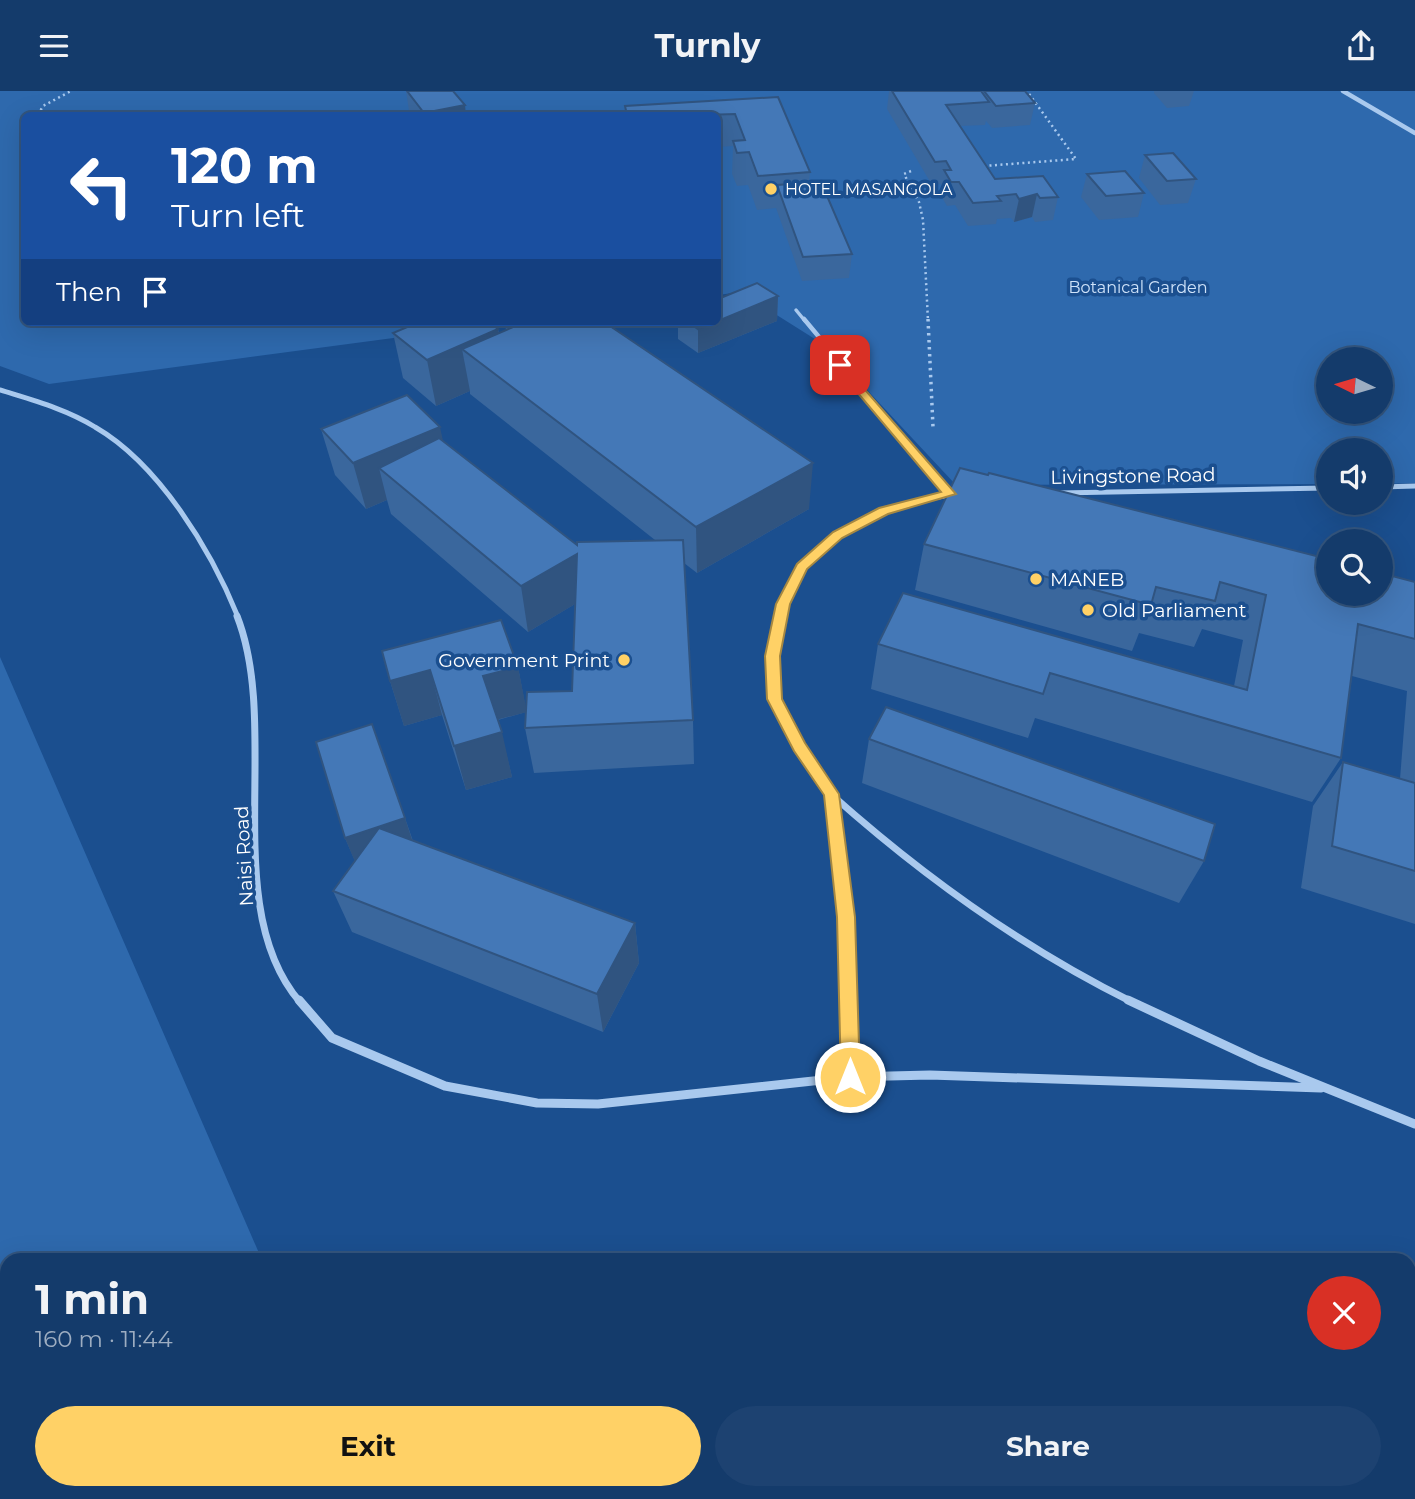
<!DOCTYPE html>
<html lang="en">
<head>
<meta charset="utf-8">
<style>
	:root { --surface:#143b6b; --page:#1d4271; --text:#f1f3f6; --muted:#9dadc1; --line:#33557e; --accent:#ffd166 }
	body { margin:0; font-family:Montserrat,sans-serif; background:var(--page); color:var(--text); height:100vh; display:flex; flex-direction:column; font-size:26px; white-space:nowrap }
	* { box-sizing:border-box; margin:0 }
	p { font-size:23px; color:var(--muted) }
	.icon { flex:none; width:38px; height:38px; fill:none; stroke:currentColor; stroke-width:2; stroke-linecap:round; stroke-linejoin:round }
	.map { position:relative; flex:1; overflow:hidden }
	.side { position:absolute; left:0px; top:1162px; width:1416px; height:247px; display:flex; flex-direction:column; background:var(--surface); border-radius:21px 21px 0 0; box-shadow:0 7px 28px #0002,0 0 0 2px var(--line) }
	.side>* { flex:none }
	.banner { position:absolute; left:21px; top:21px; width:700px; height:214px; border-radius:10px; box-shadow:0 7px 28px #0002,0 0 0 2px var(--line); background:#1a4fa0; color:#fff; overflow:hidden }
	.needle { width:46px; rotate:275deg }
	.buttons { position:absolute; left:1316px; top:256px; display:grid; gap:14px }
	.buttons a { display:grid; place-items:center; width:77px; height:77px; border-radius:50%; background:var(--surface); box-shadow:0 7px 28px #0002,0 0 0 2px var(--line); font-size:35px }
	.pin { position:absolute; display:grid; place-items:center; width:60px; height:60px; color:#fff; margin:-30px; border-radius:14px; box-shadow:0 4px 10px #0006 }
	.me { position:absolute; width:77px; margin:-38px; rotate:0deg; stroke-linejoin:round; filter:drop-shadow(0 0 5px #0008) }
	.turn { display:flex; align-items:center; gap:24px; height:147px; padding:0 35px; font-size:32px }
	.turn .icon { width:91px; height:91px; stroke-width:2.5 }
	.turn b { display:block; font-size:49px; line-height:60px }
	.then { display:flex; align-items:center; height:66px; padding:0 35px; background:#0003; gap:14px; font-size:26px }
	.round { display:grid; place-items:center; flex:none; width:74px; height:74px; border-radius:37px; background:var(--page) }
	.headline { display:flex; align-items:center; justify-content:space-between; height:119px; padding:0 35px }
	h1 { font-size:42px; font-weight:700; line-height:52px }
	.button { display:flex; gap:14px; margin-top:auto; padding:14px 35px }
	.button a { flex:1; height:80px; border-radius:42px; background:var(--accent); color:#111; font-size:28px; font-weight:700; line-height:80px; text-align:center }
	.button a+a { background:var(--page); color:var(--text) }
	header { display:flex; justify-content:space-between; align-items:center; height:91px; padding:0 35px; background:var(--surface); font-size:32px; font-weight:700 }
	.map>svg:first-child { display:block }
	.green { fill:#2e69ad; fill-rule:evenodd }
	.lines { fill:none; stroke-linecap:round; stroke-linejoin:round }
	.path-far1 { stroke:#a9c9ee; stroke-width:2.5; stroke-dasharray:2 3.5; stroke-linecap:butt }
	.path { stroke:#a9c9ee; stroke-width:3.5; stroke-dasharray:2.5 4.5; stroke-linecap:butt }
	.lane-far1 { stroke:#a9c9ee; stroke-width:3.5 }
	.lane { stroke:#a9c9ee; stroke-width:4.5 }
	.street-far3 { stroke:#a9c9ee; stroke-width:4.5 }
	.street-far2 { stroke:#a9c9ee; stroke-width:5 }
	.street-far1 { stroke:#a9c9ee; stroke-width:7 }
	.street { stroke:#a9c9ee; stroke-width:9 }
	.wall { fill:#3a679d }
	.shaded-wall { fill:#305480 }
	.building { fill:#4478b7; stroke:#305480; stroke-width:2 }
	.route { fill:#ffd166; stroke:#a68842; stroke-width:2 }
	.poi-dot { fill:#ffd166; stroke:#1b4f8f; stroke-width:2.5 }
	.labels { text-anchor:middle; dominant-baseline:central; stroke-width:7; stroke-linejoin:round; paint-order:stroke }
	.far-poi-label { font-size:16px; fill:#fff; stroke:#1b4f8f; text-anchor:start }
	.far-park-label { font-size:16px; fill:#cfe3fa; stroke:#1b4f8f }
	.street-label { font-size:19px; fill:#fff; stroke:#1b4f8f }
	.poi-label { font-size:19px; fill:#fff; stroke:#1b4f8f; text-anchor:start }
</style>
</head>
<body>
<header><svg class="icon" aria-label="menu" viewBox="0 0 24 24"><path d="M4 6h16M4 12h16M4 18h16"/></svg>Turnly<svg class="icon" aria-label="share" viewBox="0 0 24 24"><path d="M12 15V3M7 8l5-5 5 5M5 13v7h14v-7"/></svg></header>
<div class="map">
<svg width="1415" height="1408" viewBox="0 0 1415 1408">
	<rect width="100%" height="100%" fill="#1b4f8f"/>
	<g class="green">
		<path d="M0,0H1415V392L1381,393V359H1328V393L956,394L826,255L740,201L718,204V24H24V231H513L49,293L0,275ZM1328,268H1381V320H1328Z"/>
		<polygon points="0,566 262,1169 7,1169 7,1402 364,1402 367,1408 0,1408"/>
	</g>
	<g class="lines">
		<g class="path-far1">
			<polyline points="38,24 43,15 71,0"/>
			<polyline points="984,75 1076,68 1027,0"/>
			<polyline points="911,80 904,83 919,111 923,129 928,230"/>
		</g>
		<polyline class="path" points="928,228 933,336"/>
		<polyline class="lane-far1" points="796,219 805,230"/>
		<polyline class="lane" points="804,228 950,403"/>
		<polyline class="street-far3" points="1343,0 1415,42"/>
		<g class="street-far2">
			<path d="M0,299C32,309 66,318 95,336C159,373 211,459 238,526"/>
			<polyline points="1381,396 1415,395"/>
			<polyline points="1059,402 1328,397"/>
			<path d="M780,526C796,446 885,413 957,403"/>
		</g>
		<g class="street-far1">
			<path d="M237,525C282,639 218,816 300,911"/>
			<polyline points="781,525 773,565 775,608 799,656 831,703 846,826 848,911"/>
			<path d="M832,704C924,786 1021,856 1132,911"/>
		</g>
		<g class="street">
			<polyline points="299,909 332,947 445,995 537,1012 598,1013 850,986 930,984 1321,997"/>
			<polyline points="848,909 850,986"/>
			<polyline points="1128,909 1259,970 1415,1033"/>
		</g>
	</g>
	<g class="wall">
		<polygon points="406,0 453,0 466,24 413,24 409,20"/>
		<polygon points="889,0 1025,0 1035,12 1030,34 992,37 986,30 985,34 960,35 995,88 1058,106 1053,129 1035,131 1032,126 1014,131 1011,127 997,128 996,133 968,135 955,114 947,115 940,103 941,93 932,94 887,18"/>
		<polygon points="1154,0 1194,0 1189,15 1167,17 1154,2"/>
		<polygon points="778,6 810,81 809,92 852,163 849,187 802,190 776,117 757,119 748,94 737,95 732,83 733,55 718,56 718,24 626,24 625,15"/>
		<polygon points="1145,64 1196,88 1188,112 1160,114 1139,87"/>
		<polygon points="1087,83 1144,102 1138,126 1099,129 1081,106"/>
		<polygon points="778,205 777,230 698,262 678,248 678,231 718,231"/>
		<polygon points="505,231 604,231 809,418 697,482 684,472 693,629 694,673 534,682 525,637 526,621 498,629 512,686 466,699 442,624 404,635 390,590 518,576 526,619 572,600 575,513 528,541 391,423 387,409 366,418 335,384 321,338 443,350 577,454 655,449 470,303 470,300 436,315 403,287 393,242 498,238 499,242 506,239"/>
		<polygon points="924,453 1415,491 1415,833 1301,797 1313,715 1343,671 1400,688 1407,600 1352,585 1341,667 1312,711 1035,627 1028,647 871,598 878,553 1234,595 1243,549 1202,538 1194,556 1139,542 1132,560 915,499"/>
		<polygon points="372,633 413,750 635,832 639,872 603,941 352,841 333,800 355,770 345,747"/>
		<polygon points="869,648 1204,770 1179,812 862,692"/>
		<polygon points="1028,1402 1331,1402 1359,1408 1028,1408"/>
	</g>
	<g class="shaded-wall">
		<polygon points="465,14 466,24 425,24 424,22"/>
		<polygon points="1037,103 1032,126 1014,131 1019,108"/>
		<polygon points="778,205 777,230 698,262 698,238 715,231 718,231 718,230"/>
		<polygon points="498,238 505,284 462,258 470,300 436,315 427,269"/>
		<polygon points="440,336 450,382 379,377 387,409 366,418 353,372"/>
		<polygon points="813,372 809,418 697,482 696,436"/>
		<polygon points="577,463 582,509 528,541 521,495"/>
		<polygon points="518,576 527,621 492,630 483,585"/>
		<polygon points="430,579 442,624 404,635 390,590"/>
		<polygon points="502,641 512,686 466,699 454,655"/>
		<polygon points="405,727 419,770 363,790 345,747"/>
		<polygon points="635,832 639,872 603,941 597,903"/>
	</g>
	<g class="building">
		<polygon points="407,0 453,0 465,14 424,22"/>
		<polygon points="892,0 981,0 989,11 946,14 995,88 1043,85 1058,106 1040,107 1037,103 1019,108 1016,103 997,105 1001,110 973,112 959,91 951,91 944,79 951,79 946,70 935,71"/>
		<polygon points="984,0 1025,0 1035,12 996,15"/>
		<polygon points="778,6 810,81 758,85 749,61 737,62 733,50 745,49 735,23 703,24 627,24 625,15"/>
		<polygon points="1173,62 1196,88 1167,90 1145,64"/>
		<polygon points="1125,80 1144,102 1106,105 1087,83"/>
		<polygon points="821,91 852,163 803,166 777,94"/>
		<polygon points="757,192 778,205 718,230 718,208"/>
		<polygon points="419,231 489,231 498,238 427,269 393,242"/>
		<polygon points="525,231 604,231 813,372 696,436 462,258"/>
		<polygon points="688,231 715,231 698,238"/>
		<polygon points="407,304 440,336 353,372 321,338"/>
		<polygon points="439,347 577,454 577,451 683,449 693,629 525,637 527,601 572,600 577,463 521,495 379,377"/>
		<polygon points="960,377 988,384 989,382 1328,468 1328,502 1381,502 1381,482 1415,491 1415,548 1358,533 1341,667 1050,582 1043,603 878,553 903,502 1247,599 1266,504 1220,491 1215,510 1156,496 1151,514 924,453"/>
		<polygon points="501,529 518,576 483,585 502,641 454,655 430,579 390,590 382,560"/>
		<polygon points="886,616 1215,733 1204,770 869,648"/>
		<polygon points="372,633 405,727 345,747 316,651"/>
		<polygon points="1343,671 1415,692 1415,780 1332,755"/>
		<polygon points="379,737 635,832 597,903 333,800"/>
		<polygon points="1041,1402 1331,1402 1359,1408 1041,1408"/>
	</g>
	<polygon class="route" points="840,270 956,403 888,423 842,447 807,478 790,513 780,565 782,608 805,652 839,703 855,826 860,986 857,992 850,995 844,992 841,986 837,826 824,704 794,660 767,608 765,565 776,513 797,473 833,441 879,417 941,401 836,276 834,274"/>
	<g class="poi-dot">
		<circle cx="771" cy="98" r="7"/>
		<circle cx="1036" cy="488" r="7"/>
		<circle cx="1088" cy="519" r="7"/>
		<circle cx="624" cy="569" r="7"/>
	</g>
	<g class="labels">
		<g class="far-poi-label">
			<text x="785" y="98">HOTEL MASANGOLA</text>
		</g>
		<g class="far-park-label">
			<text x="1138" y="196">Botanical Garden</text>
		</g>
		<g class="street-label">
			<text transform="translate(1133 385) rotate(-1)">Livingstone Road</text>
			<text transform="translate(244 765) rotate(-93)">Naisi Road</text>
		</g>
		<g class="poi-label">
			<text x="1050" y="488">MANEB</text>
			<text x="1102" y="519">Old Parliament</text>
			<text x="610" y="569" text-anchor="end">Government Print</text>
		</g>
	</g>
</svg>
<div class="buttons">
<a><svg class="needle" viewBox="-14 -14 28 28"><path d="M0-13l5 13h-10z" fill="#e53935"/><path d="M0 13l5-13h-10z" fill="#9dadc1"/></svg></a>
<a><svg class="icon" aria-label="sound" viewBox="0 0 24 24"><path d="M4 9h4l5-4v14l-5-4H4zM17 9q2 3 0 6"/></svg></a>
<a><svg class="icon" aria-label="search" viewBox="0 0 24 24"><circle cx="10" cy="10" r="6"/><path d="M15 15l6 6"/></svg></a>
</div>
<div class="pin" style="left:840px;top:274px;background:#d93025"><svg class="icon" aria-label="arrive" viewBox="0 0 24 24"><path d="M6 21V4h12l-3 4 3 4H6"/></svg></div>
<svg class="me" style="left:850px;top:986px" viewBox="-20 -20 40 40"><circle r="17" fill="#ffd166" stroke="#fff" stroke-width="3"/><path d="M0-11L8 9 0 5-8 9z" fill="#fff"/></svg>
<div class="banner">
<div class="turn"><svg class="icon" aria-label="left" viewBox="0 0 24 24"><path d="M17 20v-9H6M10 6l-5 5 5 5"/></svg><div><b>120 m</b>Turn left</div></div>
<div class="then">Then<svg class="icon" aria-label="arrive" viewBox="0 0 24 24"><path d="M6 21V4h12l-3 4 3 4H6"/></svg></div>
</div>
<section class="side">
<div class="headline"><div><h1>1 min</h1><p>160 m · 11:44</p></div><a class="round" style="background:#d93025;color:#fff"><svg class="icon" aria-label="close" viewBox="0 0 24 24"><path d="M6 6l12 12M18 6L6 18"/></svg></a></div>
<div class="button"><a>Exit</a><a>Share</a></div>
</section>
</div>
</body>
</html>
